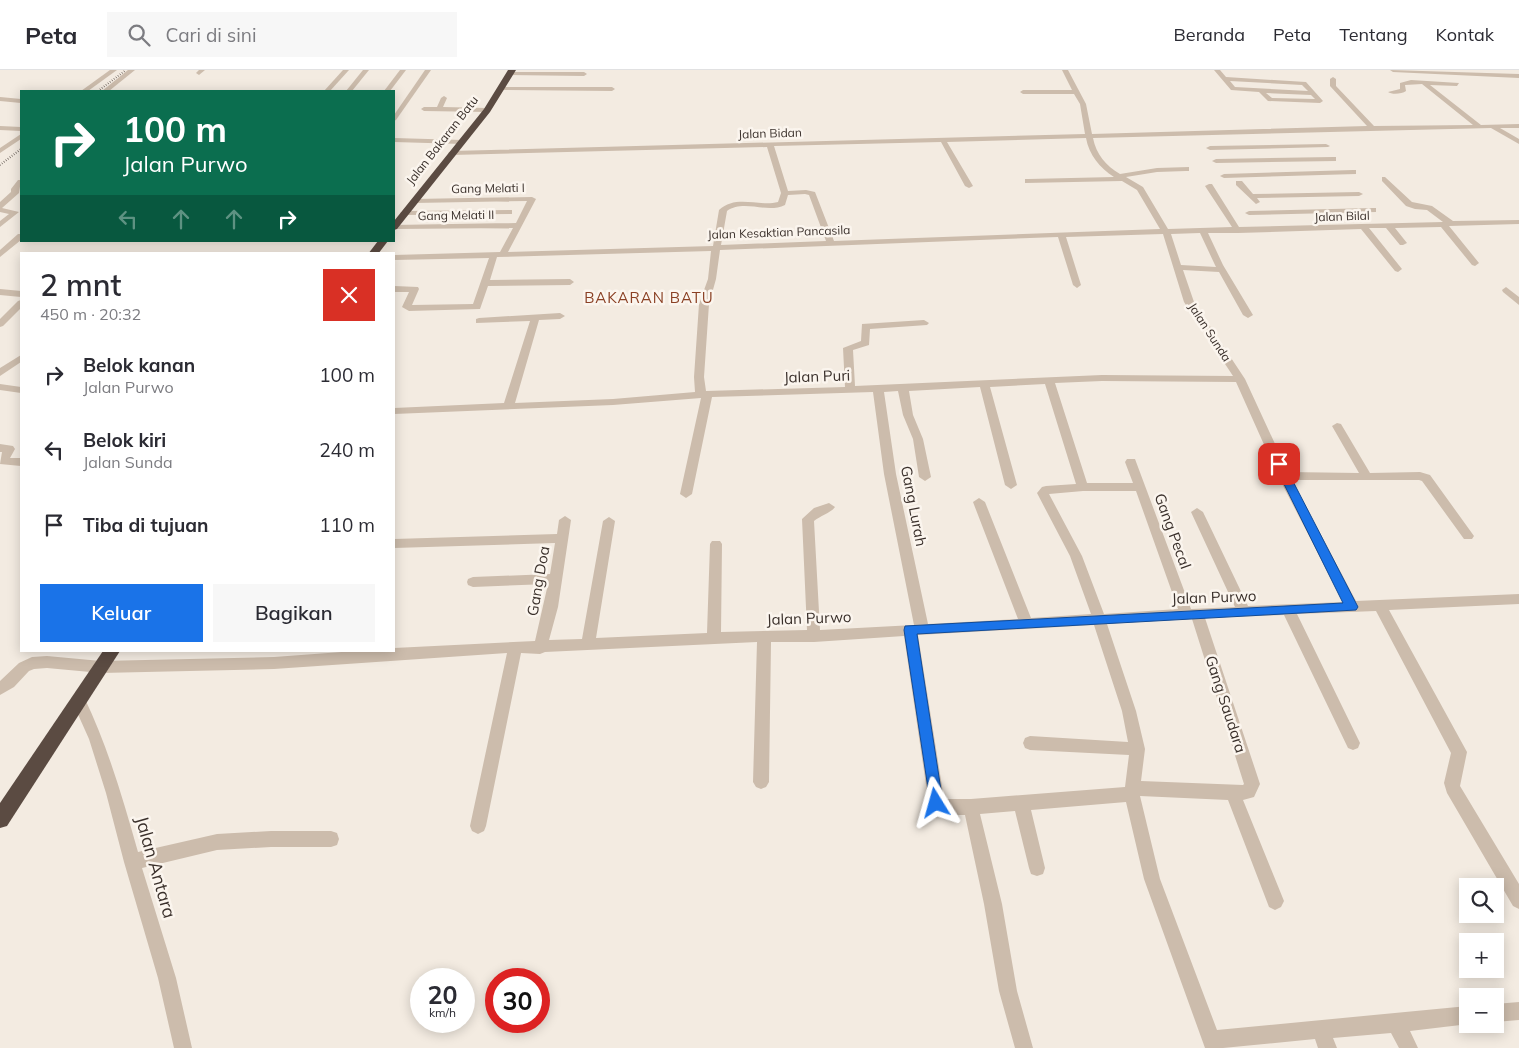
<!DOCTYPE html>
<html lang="id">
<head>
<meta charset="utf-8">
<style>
	:root { --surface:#fff; --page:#f7f7f7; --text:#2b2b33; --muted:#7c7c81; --line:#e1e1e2; --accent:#1a73e8 }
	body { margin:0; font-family:Mulish,sans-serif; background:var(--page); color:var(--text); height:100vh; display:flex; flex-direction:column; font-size:19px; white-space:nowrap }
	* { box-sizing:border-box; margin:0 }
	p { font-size:16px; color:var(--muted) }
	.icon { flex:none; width:28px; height:28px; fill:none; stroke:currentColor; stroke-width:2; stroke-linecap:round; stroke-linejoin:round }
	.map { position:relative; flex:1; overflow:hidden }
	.details { position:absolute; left:20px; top:182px; width:375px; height:400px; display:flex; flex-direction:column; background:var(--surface); border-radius:0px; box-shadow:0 2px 12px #0003 }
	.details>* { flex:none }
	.banner { position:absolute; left:20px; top:20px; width:375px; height:152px; border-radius:0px; box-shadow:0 2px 12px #0003; background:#0b6e4f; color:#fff; overflow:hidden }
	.fabs { position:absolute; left:1459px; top:808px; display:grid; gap:10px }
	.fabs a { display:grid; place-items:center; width:45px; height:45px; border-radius:0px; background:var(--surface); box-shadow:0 2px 12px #0003; font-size:25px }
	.speed { position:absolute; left:410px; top:898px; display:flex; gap:10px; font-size:25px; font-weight:700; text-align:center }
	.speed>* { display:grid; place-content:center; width:65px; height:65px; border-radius:50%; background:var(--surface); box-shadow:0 2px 12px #0003; line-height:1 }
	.speed small { font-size:12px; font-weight:400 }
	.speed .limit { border:8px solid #d22; background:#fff; color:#111 }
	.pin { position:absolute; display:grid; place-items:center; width:42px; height:42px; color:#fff; margin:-21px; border-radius:10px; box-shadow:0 2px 8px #0006 }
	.me { position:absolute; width:55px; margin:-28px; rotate:352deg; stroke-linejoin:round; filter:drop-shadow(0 0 4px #0008) }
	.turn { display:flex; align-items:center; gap:18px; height:105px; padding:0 20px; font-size:22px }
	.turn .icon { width:65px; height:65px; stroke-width:2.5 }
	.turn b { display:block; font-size:35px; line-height:42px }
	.lanes { display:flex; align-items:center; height:48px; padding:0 20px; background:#0003; justify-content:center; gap:25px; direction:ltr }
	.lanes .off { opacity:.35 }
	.round { display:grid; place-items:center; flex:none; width:52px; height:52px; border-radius:0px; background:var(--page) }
	.summary { display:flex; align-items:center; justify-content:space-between; height:85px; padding:0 20px }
	h1 { font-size:30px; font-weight:600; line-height:38px }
	.button { display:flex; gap:10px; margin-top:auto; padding:10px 20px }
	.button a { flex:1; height:58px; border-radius:0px; background:var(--accent); color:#fff; font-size:20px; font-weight:600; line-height:58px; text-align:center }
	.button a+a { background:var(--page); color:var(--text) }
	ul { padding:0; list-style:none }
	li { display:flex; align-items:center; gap:15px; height:75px; padding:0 20px }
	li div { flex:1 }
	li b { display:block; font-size:19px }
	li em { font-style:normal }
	header { display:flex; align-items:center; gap:30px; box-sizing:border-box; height:70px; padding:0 25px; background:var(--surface); border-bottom:1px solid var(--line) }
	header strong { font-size:24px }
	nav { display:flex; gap:28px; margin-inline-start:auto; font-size:18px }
	.search { width:350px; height:45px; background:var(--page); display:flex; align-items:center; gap:12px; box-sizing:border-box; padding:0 18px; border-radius:0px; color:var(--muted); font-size:19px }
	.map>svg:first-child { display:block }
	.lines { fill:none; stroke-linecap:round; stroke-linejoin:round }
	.minor { fill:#ccbcac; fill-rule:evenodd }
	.highway { fill:#5b4b42; fill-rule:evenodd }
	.rail { stroke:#3a302b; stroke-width:2; stroke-dasharray:0.5 2; stroke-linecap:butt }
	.route { fill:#1a73e8; stroke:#114b97 }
	.labels { text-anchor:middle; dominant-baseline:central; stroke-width:5; stroke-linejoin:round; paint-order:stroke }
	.far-street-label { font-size:12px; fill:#3a302b; stroke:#fbf5ee }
	.far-quarter-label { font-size:15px; letter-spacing:1px; fill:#8a4024; stroke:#fbf5ee }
	.street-label { font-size:15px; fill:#3a302b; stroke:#fbf5ee }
	.near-street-label { font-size:18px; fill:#3a302b; stroke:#fbf5ee }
</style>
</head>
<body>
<header>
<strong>Peta</strong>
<div class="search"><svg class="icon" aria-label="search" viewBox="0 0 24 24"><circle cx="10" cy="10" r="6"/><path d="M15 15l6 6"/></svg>Cari di sini</div>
<nav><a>Beranda</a><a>Peta</a><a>Tentang</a><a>Kontak</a></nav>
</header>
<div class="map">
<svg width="1519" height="978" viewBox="0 0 1519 978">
	<rect width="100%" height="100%" fill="#f3ebe1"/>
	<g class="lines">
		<g class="minor">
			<polygon points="110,0 117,0 88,21 81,21"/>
			<polygon points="128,0 135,0 109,21 102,21"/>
			<polygon points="199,0 205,0 199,5 196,3"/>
			<polygon points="343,0 349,0 330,21 324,21"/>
			<polygon points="363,0 369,0 352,21 346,21"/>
			<polygon points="400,0 406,0 390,21 384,21"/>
			<polygon points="425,0 431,0 396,50 394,51 394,45"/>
			<path d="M1062,0H1068L1086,34L1092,64L1367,56L1330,16V9L1333,7L1336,9V16L1374,56L1473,55L1422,14L1405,15L1406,21C1402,24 1392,25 1388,22L1400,19V13L1411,10L1459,13L1457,16L1430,15L1481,55L1519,54V58H1500L1519,69V74L1491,58L1093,68C1096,84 1106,96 1120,104L1157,98L1189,97V101H1186L1157,102L1126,107L1143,117L1168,159L1232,157L1205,116L1209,114H1212L1239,157L1443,152L1427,140L1415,139L1406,136L1382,111V107H1385L1412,132L1432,136L1453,151L1519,150V154L1449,156L1479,193L1475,196L1472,195L1441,157L1395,158L1407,173L1403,175H1400L1386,158H1369L1402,199L1398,202L1395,201L1361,159L1238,163H1208L1223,195L1253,245L1248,248L1243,245L1219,202L1183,200L1194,232L1245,309L1288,402L1359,403L1332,356L1337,353L1341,354L1370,403L1420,402L1430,405L1474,466L1472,469H1464L1422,411L1419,410H1292L1356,531L1519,524V534L1389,540L1467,682L1460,716L1519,814V839L1513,836L1447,723L1444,713L1451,683L1376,541L1297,544L1360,673L1358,678L1353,680L1348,678L1284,545L1205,548L1260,714L1254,727L1243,730L1284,831L1281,837L1275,840L1269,837L1228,730L1140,726L1160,809L1217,960L1468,936V954H1469L1410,961L1418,978H1399L1391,963L1333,968L1337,978H1318L1315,969L1223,978H1205L1144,809L1126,732L1031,740L1045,798L1043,804L1037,806L1031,804L1029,798L1015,741L980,744L1002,834L1017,921L1033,978H1015L999,921L984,834L965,745H944L931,740L929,735L904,566L814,572H771L769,712L766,717L761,719L756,717L753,712L757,572L545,582L540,584L521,583L486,756L484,761L478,764L472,761L470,756L507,583L274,599L101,603L47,598L34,599L29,601L14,617L0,625V611L19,593L32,587L47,586L101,591L274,587L355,581H394V578L535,571L548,514L473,517L468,515L467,512L468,509L473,507L550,504L555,473L394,478V469L557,464L559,450L565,446L571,450L558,537L549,570L582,569L603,451L609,447L615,451L596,568L707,563L710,474L712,471H720L722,474L721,562L807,560L802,449L814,438L829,433L835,437C832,442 820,446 814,451L820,560L914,555L884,404L873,322L712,327L692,424L686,428L680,424L701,328L613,335L394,344V338L504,333L530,251L476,253V249L479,248L560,243L565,246L560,249L539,250L515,333L613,329L695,322L694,307L699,234L708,209L711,181L497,187L490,210L570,209L574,212L570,215L488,216L480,239L409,241L402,237L409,222H394V216L418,217L419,219L412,235L473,234L489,188L394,190V185L500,182L513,158L394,159V155L516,153L527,131L414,133L410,131L414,129L532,127L536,129L508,182L713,176L719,140C736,124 759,137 778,132L781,123L767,77L452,85L448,83L452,81L1085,64L1080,34L1074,24H1023L1020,22L1023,20H1072ZM1086,68C1089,85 1100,98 1114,107L1028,109H1025V113L1122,111L1137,120L1160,159L834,171L815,122L806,120L788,121L774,76L941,72L965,116L969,118L973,116L947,72ZM805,124L809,125L826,171L721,175L727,141C744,129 767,144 785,135L788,125ZM1200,163L1215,195L1216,197L1181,195L1171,164ZM1163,164L1184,232L1233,306L1102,305L855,316L853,280L869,275L870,259L927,255L929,253L924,250L862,254L861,271L843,278L845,317L706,321L704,307L709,234L716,209L720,180L1058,167L1073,215L1077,218L1081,215L1066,167ZM1102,311L1236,312L1278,406L1343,532L1248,536L1203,442L1197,438L1191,442L1235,537L1191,539L1135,389H1127L1125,392L1133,413H1087L1055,313ZM1045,314L1076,414L1046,416L1042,417L1037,423L1070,486L1091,544L1031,548L985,432L979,428L973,432L1018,549L928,554L896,404L884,322L898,321L903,345L913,369L919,407L925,411L931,407L923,369L913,345L909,321L980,317L1005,415L1011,419L1017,415L990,317ZM1083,421H1136L1178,539L1104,544L1082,486L1049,424ZM1192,549L1244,714L1243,715L1141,711L1145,679L1136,641L1107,554ZM1094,555L1122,641L1128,672L1030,666L1025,668L1023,673L1025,678L1030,680L1129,685L1125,717L971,729H944L918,565Z"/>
			<path d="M1214,0H1220L1226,7L1306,12L1323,31L1320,33L1268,31L1259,22L1231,20ZM1230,11L1302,15L1308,21L1235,17ZM1266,23L1311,25L1315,29L1272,28Z"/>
			<polygon points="1390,0 1519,4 1519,8 1393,2"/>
			<polygon points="510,2 584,2 587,4 584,6 508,5"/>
			<polygon points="500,17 612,17 615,19 612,21 498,20 497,19"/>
			<polygon points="444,26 447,28 443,37 487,38 490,40 487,42 424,41 421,39 424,37 437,37 441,28"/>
			<polygon points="0,27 21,29 21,33 0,31"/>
			<polygon points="0,56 21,57 21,61 0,60"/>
			<polygon points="21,64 21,69 0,83 0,78"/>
			<polygon points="394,68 462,70 465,72 462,74 394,72"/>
			<polygon points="1326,74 1330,76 1328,77 1210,80 1206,78 1210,76"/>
			<polygon points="1333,87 1336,87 1336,91 1216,93 1212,91 1216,89"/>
			<polygon points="1353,100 1356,100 1356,104 1224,108 1220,106 1224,104"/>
			<polygon points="18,110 21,110 19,123 2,138 19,142 0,157 0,151 9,144 0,142 0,132 11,122 11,119"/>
			<polygon points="1236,111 1242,111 1253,124 1359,122 1363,124 1359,126 1257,128 1260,132 1256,134 1236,115"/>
			<polygon points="1373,138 1376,138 1376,142 1249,145 1245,143 1249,141"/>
			<polygon points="509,140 512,140 512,144 404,145 400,143 404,141"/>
			<polygon points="18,164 21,164 21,170 0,187 0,180"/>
			<polygon points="1506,217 1519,227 1519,235 1503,222 1502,220"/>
			<polygon points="0,219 21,221 21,227 0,225"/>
			<polygon points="21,230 21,238 3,256 0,257 0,249 18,231"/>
			<polygon points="21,285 21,292 0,306 0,298"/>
			<polygon points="0,314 21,317 21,323 0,320"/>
			<polygon points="0,374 13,376 15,379 10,388 21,388 21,396 0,394 2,382 0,382"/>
			<path d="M79,625L84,627C108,677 123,729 138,782L217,764L271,761H331L337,763L339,769L337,775L331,777H271L217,780L142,798L176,908L192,978H174L158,908L124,792L106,723L89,669L72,631L74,627Z"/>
			<polygon points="1519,932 1519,950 1495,952 1495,934"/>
		</g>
		<g class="highway">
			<polygon points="508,0 516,0 490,42 397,159 394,160 394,151 484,39"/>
			<polygon points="378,171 388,171 378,184 368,184"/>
			<polygon points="103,581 120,581 7,756 0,758 0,733"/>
		</g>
		<g class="rail">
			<polyline points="98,21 126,0"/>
			<polyline points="0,95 21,79"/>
		</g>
	</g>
	<polygon class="route" points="1279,390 1284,394 1358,537 1356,540 917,564 943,733 941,738 936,740 931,738 904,560 905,556 1343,533 1274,394"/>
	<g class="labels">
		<g class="far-street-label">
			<text transform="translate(770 63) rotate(-2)">Jalan Bidan</text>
			<text transform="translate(442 70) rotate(-52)">Jalan Bakaran Batu</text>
			<text transform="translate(488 118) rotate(-1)">Gang Melati I</text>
			<text transform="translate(456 145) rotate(-1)">Gang Melati II</text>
			<text transform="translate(1342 146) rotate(-2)">Jalan Bilal</text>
			<text transform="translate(779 162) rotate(-2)">Jalan Kesaktian Pancasila</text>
			<text transform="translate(1210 262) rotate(57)">Jalan Sunda</text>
		</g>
		<g class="far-quarter-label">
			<text x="649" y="227">BAKARAN BATU</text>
		</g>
		<g class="street-label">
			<text transform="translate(817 306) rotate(-2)">Jalan Puri</text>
			<text transform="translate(914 436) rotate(79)">Gang Lurah</text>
			<text transform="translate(1173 461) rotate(70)">Gang Pecal</text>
			<text transform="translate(538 511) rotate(-80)">Gang Doa</text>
			<text transform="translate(1214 527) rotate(-2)">Jalan Purwo</text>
			<text transform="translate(809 548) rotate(-2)">Jalan Purwo</text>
			<text transform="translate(1226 634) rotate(72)">Gang Saudara</text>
		</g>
		<g class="near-street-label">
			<text transform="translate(156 797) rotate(74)">Jalan Antara</text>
		</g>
	</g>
</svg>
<div class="fabs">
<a><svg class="icon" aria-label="search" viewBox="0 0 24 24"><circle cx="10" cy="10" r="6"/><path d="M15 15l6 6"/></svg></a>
<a>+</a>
<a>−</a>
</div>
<div class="speed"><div>20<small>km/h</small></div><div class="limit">30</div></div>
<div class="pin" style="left:1279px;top:394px;background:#d93025"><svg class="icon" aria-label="arrive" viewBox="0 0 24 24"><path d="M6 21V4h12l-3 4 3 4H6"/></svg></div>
<svg class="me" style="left:936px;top:733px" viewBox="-20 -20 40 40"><path d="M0-17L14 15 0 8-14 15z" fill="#1a73e8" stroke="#fff" stroke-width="4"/></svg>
<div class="banner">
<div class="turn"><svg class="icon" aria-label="right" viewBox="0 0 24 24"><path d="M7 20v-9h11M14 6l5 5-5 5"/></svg><div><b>100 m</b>Jalan Purwo</div></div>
<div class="lanes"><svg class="icon off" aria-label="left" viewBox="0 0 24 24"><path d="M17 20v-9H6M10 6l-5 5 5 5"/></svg><svg class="icon off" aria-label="ahead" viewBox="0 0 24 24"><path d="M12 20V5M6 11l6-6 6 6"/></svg><svg class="icon off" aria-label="ahead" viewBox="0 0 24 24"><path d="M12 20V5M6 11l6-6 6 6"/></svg><svg class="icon" aria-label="right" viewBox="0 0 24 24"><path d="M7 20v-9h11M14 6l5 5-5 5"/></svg></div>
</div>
<section class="details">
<div class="summary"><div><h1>2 mnt</h1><p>450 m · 20:32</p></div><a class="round" style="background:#d93025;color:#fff"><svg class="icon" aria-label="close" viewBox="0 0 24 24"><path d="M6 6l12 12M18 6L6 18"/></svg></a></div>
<ul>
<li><svg class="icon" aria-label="right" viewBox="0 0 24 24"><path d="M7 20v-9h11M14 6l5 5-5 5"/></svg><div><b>Belok kanan</b><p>Jalan Purwo</p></div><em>100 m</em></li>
<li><svg class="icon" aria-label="left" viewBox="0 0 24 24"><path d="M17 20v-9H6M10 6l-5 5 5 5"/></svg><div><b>Belok kiri</b><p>Jalan Sunda</p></div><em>240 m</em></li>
<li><svg class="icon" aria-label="arrive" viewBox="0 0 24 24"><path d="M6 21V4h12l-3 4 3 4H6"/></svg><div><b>Tiba di tujuan</b></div><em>110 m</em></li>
</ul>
<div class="button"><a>Keluar</a><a>Bagikan</a></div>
</section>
</div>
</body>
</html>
